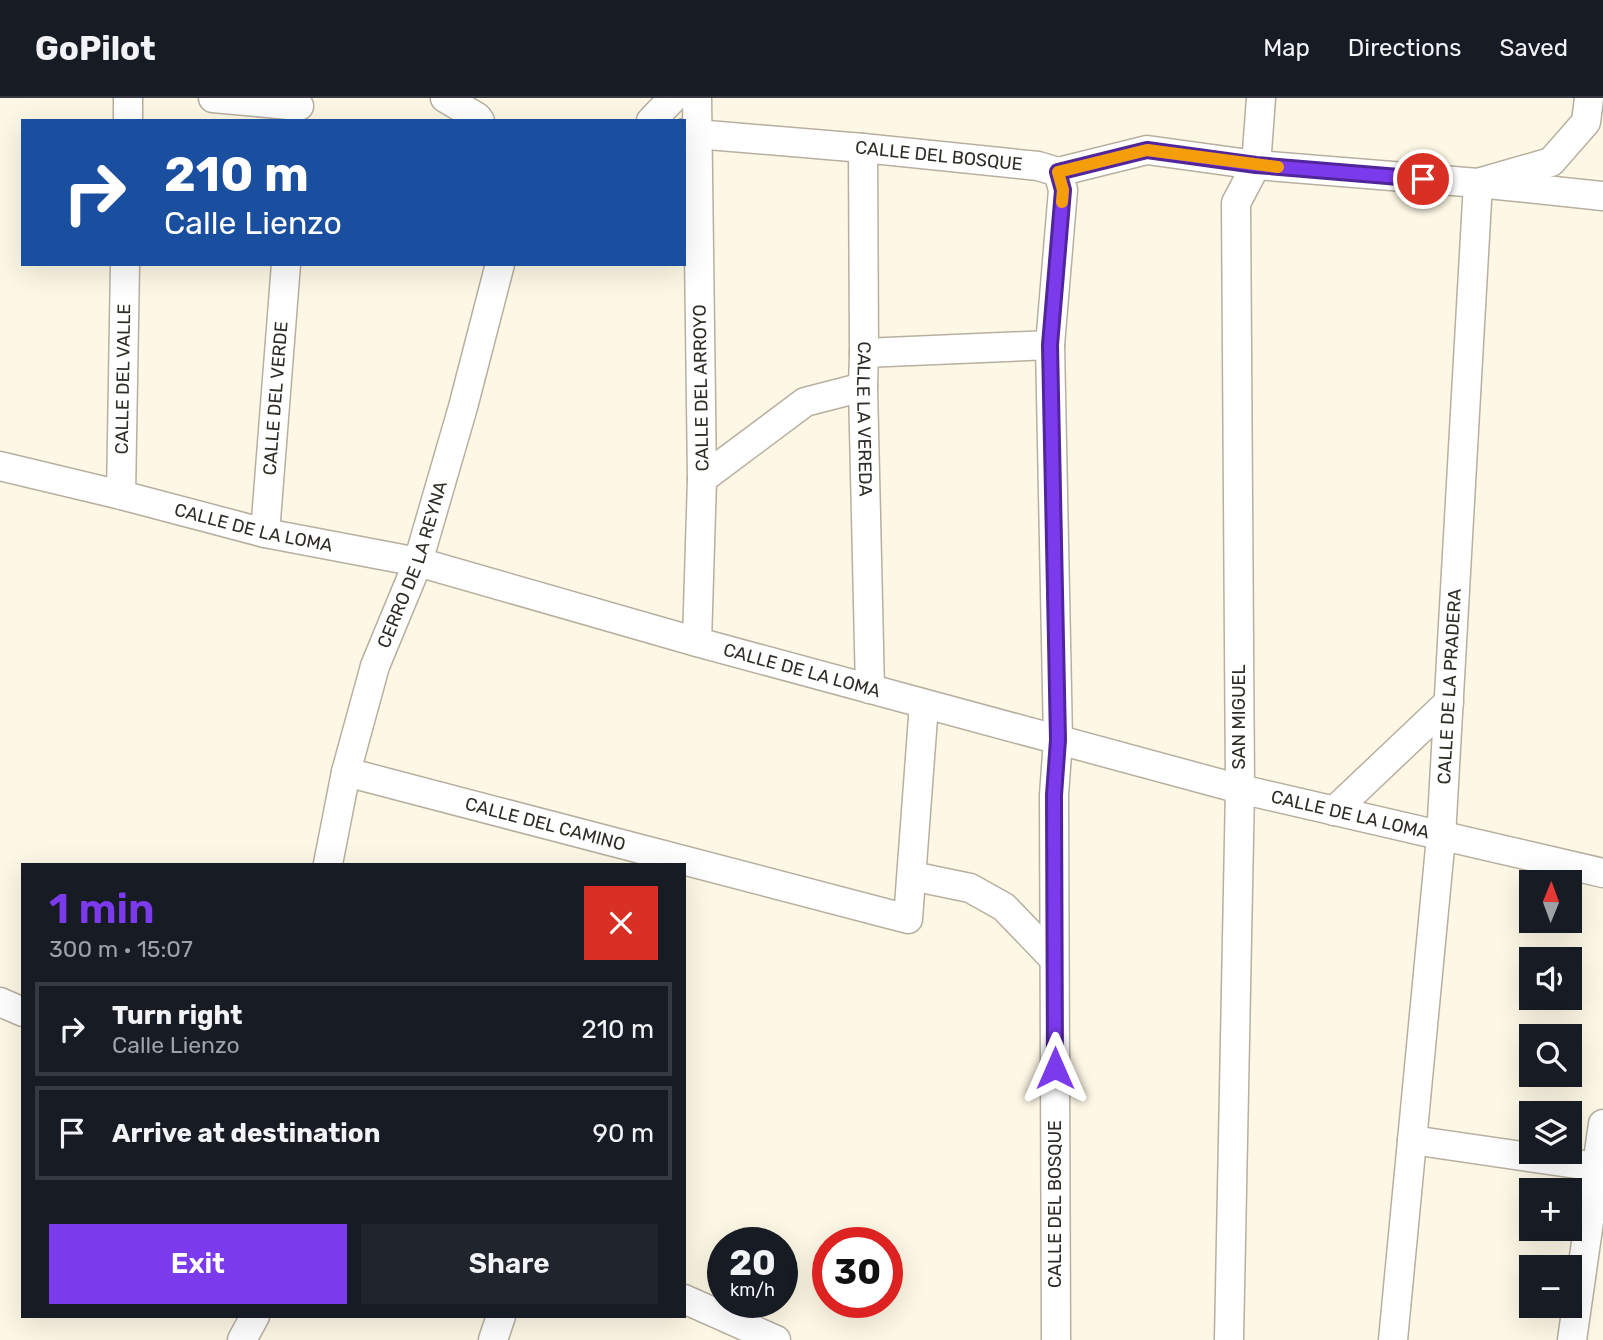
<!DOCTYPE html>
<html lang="en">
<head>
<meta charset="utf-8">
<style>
	:root { --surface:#171b24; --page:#20242c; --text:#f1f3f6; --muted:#9ea1a6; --line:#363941; --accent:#7c3aed }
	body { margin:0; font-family:Rubik,sans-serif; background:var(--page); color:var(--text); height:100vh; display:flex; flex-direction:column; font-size:26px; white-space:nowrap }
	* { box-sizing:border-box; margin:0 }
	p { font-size:23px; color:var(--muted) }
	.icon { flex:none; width:38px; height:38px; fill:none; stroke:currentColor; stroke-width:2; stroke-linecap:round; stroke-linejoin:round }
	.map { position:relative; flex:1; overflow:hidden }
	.details { position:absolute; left:21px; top:765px; width:665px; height:455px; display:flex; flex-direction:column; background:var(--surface); border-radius:0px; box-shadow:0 7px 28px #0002 }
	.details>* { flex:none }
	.banner { position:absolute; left:21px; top:21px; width:665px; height:147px; border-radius:0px; box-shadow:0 7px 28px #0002; background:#1a4fa0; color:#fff; overflow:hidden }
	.needle { width:46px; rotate:1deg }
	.fabs { position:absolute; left:1519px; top:772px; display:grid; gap:14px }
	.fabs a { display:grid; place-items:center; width:63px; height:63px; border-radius:0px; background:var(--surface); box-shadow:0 7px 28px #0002; font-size:35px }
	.speed { position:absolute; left:707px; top:1129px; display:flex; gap:14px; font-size:35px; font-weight:700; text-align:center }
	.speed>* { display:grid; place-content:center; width:91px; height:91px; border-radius:50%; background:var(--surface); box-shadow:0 7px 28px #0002; line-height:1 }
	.speed small { font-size:18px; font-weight:400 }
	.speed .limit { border:10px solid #d22; background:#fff; color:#111 }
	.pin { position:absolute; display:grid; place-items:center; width:60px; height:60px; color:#fff; margin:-30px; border:4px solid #fff; border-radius:50%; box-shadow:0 2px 7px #0007 }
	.me { position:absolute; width:77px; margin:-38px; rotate:0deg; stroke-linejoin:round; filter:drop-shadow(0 0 5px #0008) }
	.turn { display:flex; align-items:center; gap:24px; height:147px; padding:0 28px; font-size:32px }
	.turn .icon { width:91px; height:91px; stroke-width:2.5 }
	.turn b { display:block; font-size:49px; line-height:60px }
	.round { display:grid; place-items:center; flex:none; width:74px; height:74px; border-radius:0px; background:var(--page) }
	.summary { display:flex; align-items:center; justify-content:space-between; height:119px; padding:0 28px }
	h1 { font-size:42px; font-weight:600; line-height:52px; color:var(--accent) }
	.cta { display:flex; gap:14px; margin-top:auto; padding:14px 28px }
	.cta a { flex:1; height:80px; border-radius:0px; background:var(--accent); color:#fff; font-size:28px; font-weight:600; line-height:80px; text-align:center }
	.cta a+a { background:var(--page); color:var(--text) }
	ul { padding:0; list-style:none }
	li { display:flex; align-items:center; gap:21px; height:94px; margin:0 14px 10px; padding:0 14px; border:4px solid var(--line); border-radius:0px }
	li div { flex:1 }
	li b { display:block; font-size:26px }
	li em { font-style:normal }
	header { display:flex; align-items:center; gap:42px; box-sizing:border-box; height:98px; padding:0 35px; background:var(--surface); border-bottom:2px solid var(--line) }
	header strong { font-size:33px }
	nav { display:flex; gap:38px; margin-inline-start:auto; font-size:24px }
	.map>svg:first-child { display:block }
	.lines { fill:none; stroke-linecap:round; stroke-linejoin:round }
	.minor-casing { stroke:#b7b0a0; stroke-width:31 }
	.minor { stroke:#fff; stroke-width:28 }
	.route-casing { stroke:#51269a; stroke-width:18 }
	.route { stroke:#7c3aed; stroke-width:12 }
	.slow { stroke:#f59e0b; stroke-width:12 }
	.labels { text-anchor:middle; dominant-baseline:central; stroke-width:5; stroke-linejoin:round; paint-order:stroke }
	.street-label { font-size:18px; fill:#2f2d26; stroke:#fff }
</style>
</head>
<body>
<header>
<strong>GoPilot</strong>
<nav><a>Map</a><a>Directions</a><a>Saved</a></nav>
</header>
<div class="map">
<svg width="1603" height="1242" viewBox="0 0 1603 1242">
	<rect width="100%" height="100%" fill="#fdf7e5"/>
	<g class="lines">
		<defs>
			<g id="minor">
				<polyline points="213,0 299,8"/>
				<polyline points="445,0 477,19 480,23"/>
				<polyline points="128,23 128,0"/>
				<polyline points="651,23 673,0"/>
				<path id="s1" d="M684,35L863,50L1038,68L1058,74"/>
				<path id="s2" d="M863,50L864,255L863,289L870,591"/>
				<polyline points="1058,74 1147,52 1256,67 1478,85 1603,98"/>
				<polyline points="864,255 1050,247"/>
				<path id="s3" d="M0,368L121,397L265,435L418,464L697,544L1240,691L1603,775"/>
				<polyline points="702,381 805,304 863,289"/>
				<path id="s4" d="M121,397L125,166"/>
				<path id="s5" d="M265,435L286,166"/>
				<polyline points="697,544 702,381 697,0"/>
				<path id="s6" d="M346,674L908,821L924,606"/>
				<polyline points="1334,713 1449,604"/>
				<path id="s7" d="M328,766L346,674L375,568L418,464L463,309L500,166"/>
				<polyline points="912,778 970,790 1004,809 1054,861"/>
				<polyline points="0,904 23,914"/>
				<polyline points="1412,1042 1597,1069"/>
				<polyline points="684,1201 776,1242"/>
				<polyline points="242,1242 255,1218"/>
				<polyline points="493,1242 501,1218"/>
				<polyline points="1056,1242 1054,697 1058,642 1050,247 1063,92 1058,74"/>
				<polyline points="1229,1242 1240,691 1236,105 1256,67 1261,0"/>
				<path id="s8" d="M1393,1242L1441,739L1478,85L1551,64L1586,24L1589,0"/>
				<polyline points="1572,1242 1603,1026"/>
			</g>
		</defs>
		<use href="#minor" class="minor-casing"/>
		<use href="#minor" class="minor"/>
	</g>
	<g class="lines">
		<defs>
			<polyline id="route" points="1055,970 1054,697 1058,642 1050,247 1063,92 1058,74 1147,52 1256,67 1423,81"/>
		</defs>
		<use href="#route" class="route-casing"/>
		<use href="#route" class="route"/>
		<polyline class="slow" points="1062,104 1063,92 1058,74 1147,52 1278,69"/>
	</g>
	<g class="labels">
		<g class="street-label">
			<text stroke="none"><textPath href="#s1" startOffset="256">CALLE DEL BOSQUE</textPath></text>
			<text stroke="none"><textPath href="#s4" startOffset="116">CALLE DEL VALLE</textPath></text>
			<text transform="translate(701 290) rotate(-91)">CALLE DEL ARROYO</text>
			<text stroke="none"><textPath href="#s5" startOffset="135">CALLE DEL VERDE</textPath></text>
			<text stroke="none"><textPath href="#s2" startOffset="271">CALLE LA VEREDA</textPath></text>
			<text stroke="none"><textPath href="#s3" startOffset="261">CALLE DE LA LOMA</textPath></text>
			<text stroke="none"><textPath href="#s7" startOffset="312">CERRO DE LA REYNA</textPath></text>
			<text stroke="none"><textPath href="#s3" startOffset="828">CALLE DE LA LOMA</textPath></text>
			<text stroke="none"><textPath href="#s8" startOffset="656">CALLE DE LA PRADERA</textPath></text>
			<text transform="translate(1239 619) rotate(-90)">SAN MIGUEL</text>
			<text stroke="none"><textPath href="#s3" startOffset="1395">CALLE DE LA LOMA</textPath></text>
			<text stroke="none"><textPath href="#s6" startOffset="206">CALLE DEL CAMINO</textPath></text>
			<text transform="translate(1055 1106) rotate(-90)">CALLE DEL BOSQUE</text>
		</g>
	</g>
</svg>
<div class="fabs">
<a><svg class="needle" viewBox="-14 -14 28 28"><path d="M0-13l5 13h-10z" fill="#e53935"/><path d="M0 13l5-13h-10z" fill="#9ea1a6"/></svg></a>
<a><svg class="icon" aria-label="sound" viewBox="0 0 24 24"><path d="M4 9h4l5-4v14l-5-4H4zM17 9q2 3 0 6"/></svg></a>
<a><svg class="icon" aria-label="search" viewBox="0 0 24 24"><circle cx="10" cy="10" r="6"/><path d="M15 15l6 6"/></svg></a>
<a><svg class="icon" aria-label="layers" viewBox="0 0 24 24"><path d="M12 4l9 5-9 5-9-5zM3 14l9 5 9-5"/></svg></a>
<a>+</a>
<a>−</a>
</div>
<div class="speed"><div>20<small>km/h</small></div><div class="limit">30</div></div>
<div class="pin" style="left:1423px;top:81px;background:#d93025"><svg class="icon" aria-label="arrive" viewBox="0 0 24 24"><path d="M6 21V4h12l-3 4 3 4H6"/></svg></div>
<svg class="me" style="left:1055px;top:970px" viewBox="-20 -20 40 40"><path d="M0-17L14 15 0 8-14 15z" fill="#7c3aed" stroke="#fff" stroke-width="4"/></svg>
<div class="banner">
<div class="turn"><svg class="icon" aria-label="right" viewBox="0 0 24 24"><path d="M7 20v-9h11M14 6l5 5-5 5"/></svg><div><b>210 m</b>Calle Lienzo</div></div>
</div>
<section class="details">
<div class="summary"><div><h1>1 min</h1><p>300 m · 15:07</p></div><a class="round" style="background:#d93025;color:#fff"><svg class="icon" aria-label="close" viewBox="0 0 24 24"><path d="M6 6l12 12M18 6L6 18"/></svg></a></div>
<ul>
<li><svg class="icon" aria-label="right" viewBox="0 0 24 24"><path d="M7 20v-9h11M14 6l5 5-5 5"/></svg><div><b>Turn right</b><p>Calle Lienzo</p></div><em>210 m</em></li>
<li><svg class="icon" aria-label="arrive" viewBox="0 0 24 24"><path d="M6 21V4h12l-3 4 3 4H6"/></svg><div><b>Arrive at destination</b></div><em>90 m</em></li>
</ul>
<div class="cta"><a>Exit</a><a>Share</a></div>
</section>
</div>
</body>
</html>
